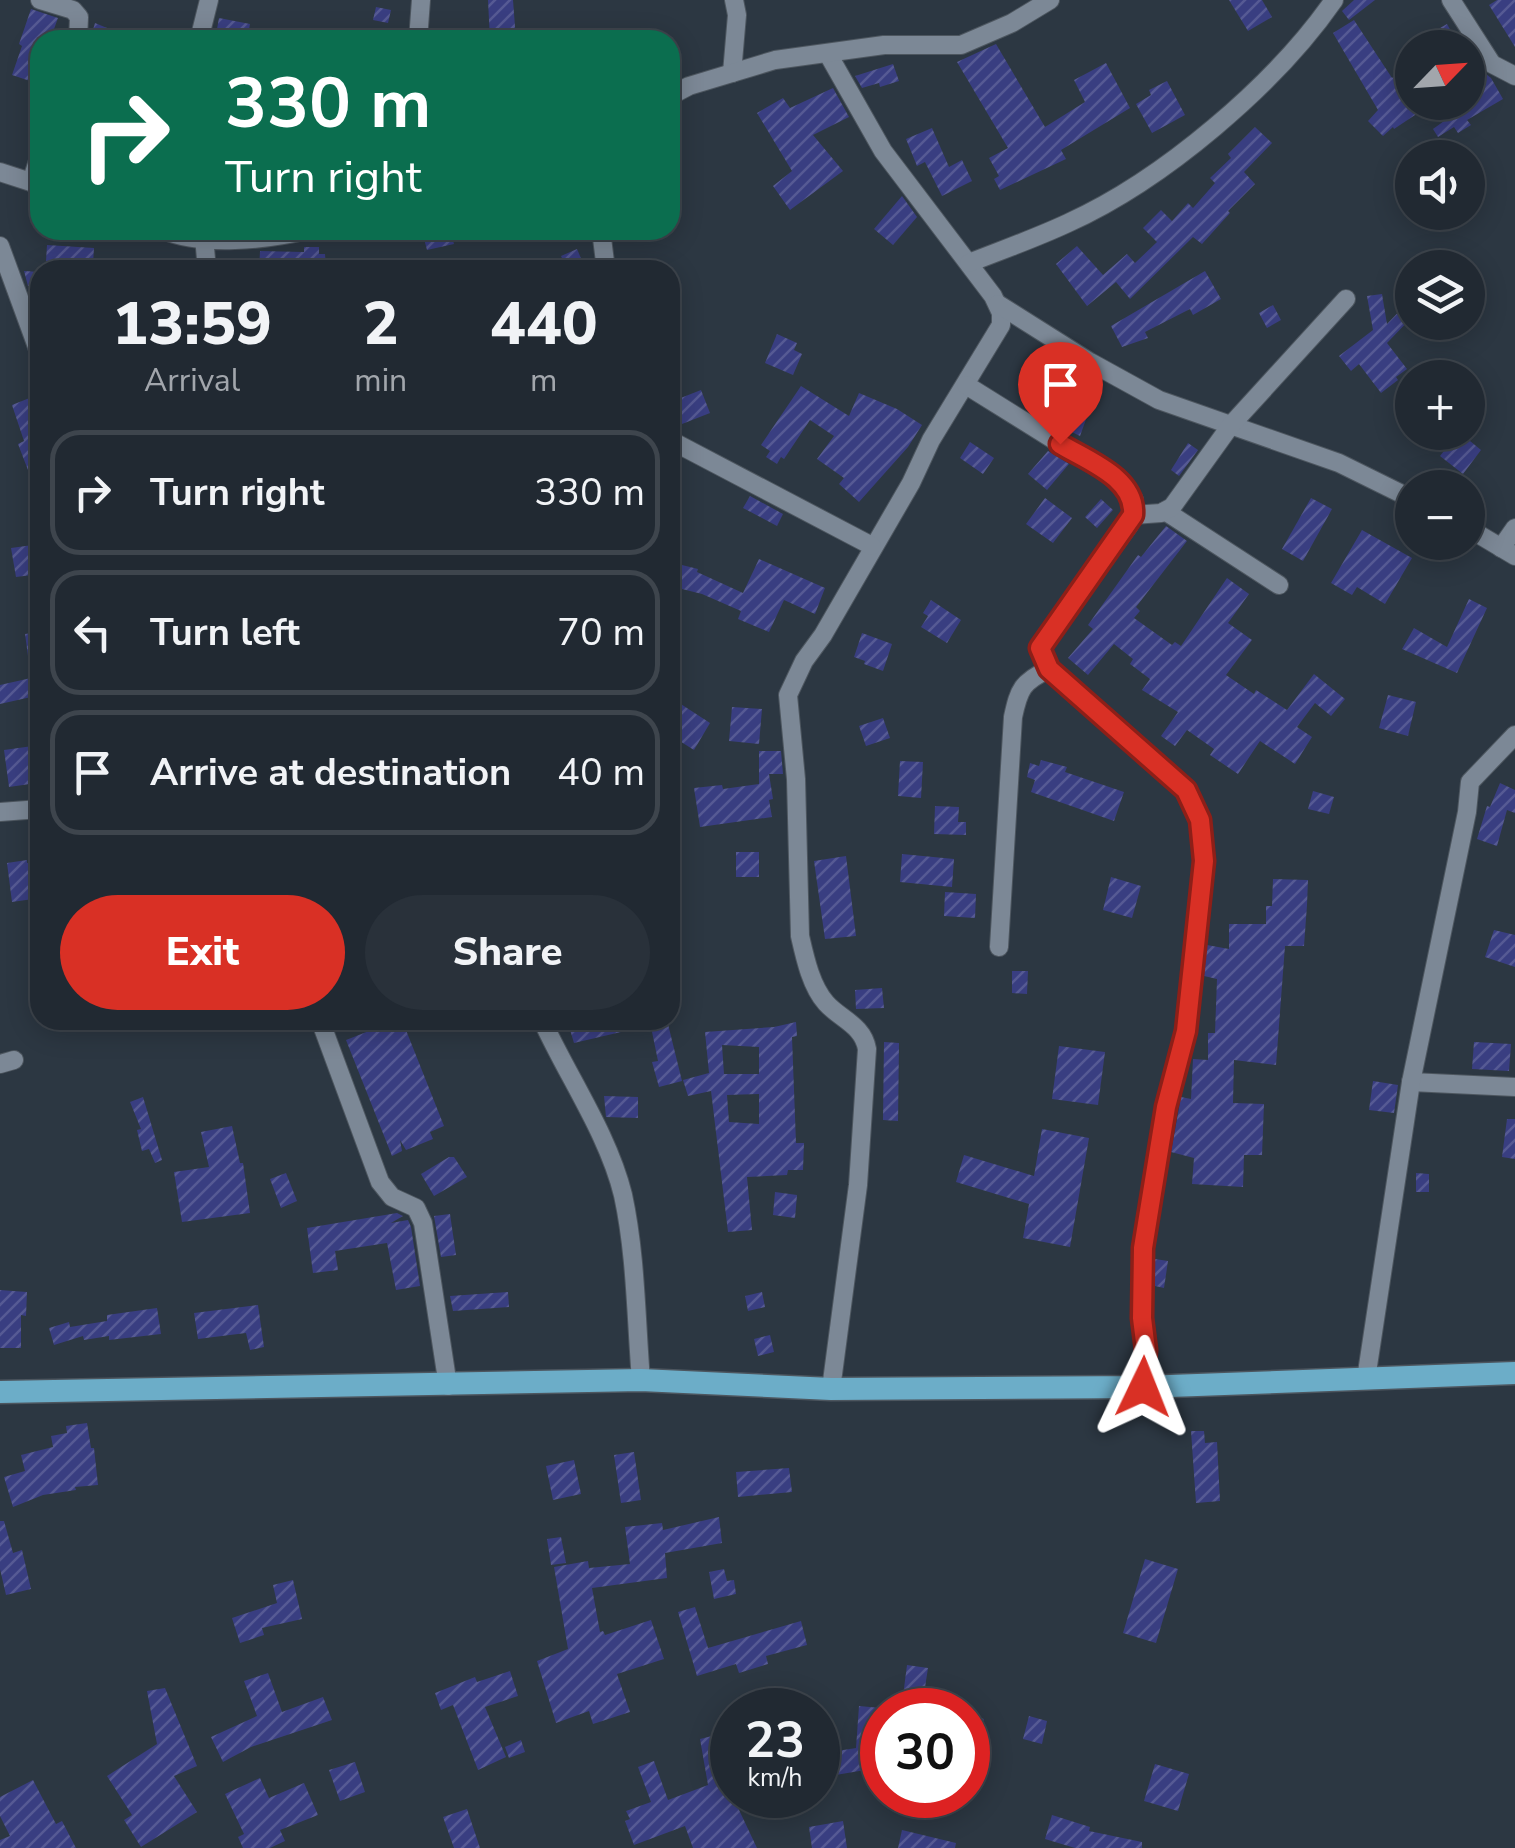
<!DOCTYPE html>
<html lang="en">
<head>
<meta charset="utf-8">
<style>
	:root { --surface:#212932; --page:#29313a; --text:#f1f3f6; --muted:#a2a6ac; --line:#3e454d; --accent:#d93025 }
	body { margin:0; font-family:"Nunito Sans",sans-serif; background:var(--page); color:var(--text); height:100vh; display:flex; flex-direction:column; font-size:38px; white-space:nowrap }
	* { box-sizing:border-box; margin:0 }
	p { font-size:32px; color:var(--muted) }
	.icon { flex:none; width:55px; height:55px; fill:none; stroke:currentColor; stroke-width:2; stroke-linecap:round; stroke-linejoin:round }
	.map { position:relative; flex:1; overflow:hidden }
	.side { position:absolute; left:30px; top:260px; width:650px; height:770px; display:flex; flex-direction:column; background:var(--surface); border-radius:30px; box-shadow:0 5px 25px #0003,0 0 0 2px var(--line) }
	.side>* { flex:none }
	.hud { position:absolute; left:30px; top:30px; width:650px; height:210px; border-radius:30px; box-shadow:0 5px 25px #0003,0 0 0 2px var(--line); background:#0b6e4f; color:#fff; overflow:hidden }
	.needle { width:65px; rotate:65deg }
	.controls { position:absolute; left:1395px; top:30px; display:grid; gap:20px }
	.controls a { display:grid; place-items:center; width:90px; height:90px; border-radius:50%; background:var(--surface); box-shadow:0 5px 25px #0003,0 0 0 2px var(--line); font-size:50px }
	.speed { position:absolute; left:710px; top:1688px; display:flex; gap:20px; font-size:50px; font-weight:700; text-align:center }
	.speed>* { display:grid; place-content:center; width:130px; height:130px; border-radius:50%; background:var(--surface); box-shadow:0 5px 25px #0003,0 0 0 2px var(--line); line-height:1 }
	.speed small { font-size:25px; font-weight:400 }
	.speed .limit { border:15px solid #d22; background:#fff; color:#111 }
	.pin { position:absolute; display:grid; place-items:center; width:85px; height:85px; color:#fff; margin:-102px -42px; border-radius:50% 50% 50% 0; rotate:-45deg; box-shadow:0 0 10px #0007 }
	.pin .icon { rotate:45deg }
	.me { position:absolute; width:110px; margin:-55px; rotate:2deg; stroke-linejoin:round; filter:drop-shadow(0 0 8px #0008) }
	.turn { display:flex; align-items:center; gap:35px; height:210px; padding:0 30px; font-size:45px }
	.turn .icon { width:130px; height:130px; stroke-width:2.5 }
	.turn b { display:block; font-size:70px; line-height:85px }
	.eta { display:flex; justify-content:space-evenly; align-items:center; height:170px; text-align:center }
	.eta b { font-size:60px; font-weight:800; line-height:70px }
	.button { display:flex; gap:20px; margin-top:auto; padding:20px 30px }
	.button a { flex:1; height:115px; border-radius:60px; background:var(--accent); color:#fff; font-size:40px; font-weight:800; line-height:115px; text-align:center }
	.button a+a { background:var(--page); color:var(--text) }
	ul { padding:0; list-style:none }
	li { display:flex; align-items:center; gap:30px; height:125px; margin:0 20px 15px; padding:0 10px; border:5px solid var(--line); border-radius:30px }
	li div { flex:1 }
	li b { display:block; font-size:38px }
	li em { font-style:normal }
	.map>svg:first-child { display:block }
	.building { fill:url(#building-hatch); fill-rule:evenodd }
	.lines { fill:none; stroke-linecap:round; stroke-linejoin:round }
	.minor-casing { stroke:#4d565f; stroke-width:20 }
	.major-casing { stroke:#4d565f; stroke-width:25 }
	.minor { stroke:#7c8896; stroke-width:18 }
	.major { stroke:#6cadc8; stroke-width:22 }
	.route-casing { stroke:#8d1f18; stroke-width:25 }
	.route { stroke:#d93025; stroke-width:18 }
</style>
</head>
<body>
<div class="map">
<svg width="1515" height="1848" viewBox="0 0 1515 1848">
	<defs>
		<pattern id="building-hatch" width="6" height="6" patternUnits="userSpaceOnUse" patternTransform="scale(2.5)"><rect width="6" height="6" fill="#393e81"/><path d="M-1 1l2-2M0 6l6-6M5 7l2-2" fill="none" stroke="#565a94"/></pattern>
	</defs>
	<rect width="100%" height="100%" fill="#2c3742"/>
	<g class="building">
		<polygon points="488,0 513,0 516,40 490,40"/>
		<polygon points="1229,0 1262,0 1272,17 1248,31"/>
		<polygon points="1354,0 1375,0 1349,20 1342,11"/>
		<polygon points="1497,0 1515,0 1515,47 1489,5"/>
		<polygon points="376,7 391,10 388,23 373,20"/>
		<polygon points="31,9 58,18 50,40 40,40 30,81 12,75 22,46 19,44"/>
		<polygon points="219,18 250,24 247,40 215,40"/>
		<polygon points="1354,20 1392,78 1412,63 1412,106 1418,113 1394,129 1393,127 1383,136 1368,121 1378,110 1333,33"/>
		<polygon points="95,23 136,40 90,40"/>
		<polygon points="1447,24 1456,40 1442,48 1432,48 1426,36"/>
		<polygon points="996,44 1045,127 1085,102 1074,80 1106,63 1130,108 1061,150 1066,159 1000,190 994,179 999,176 989,158 1008,148 957,62"/>
		<polygon points="893,64 899,81 880,87 879,83 862,88 855,76"/>
		<polygon points="1481,70 1491,78 1503,99 1467,120 1471,125 1458,133 1454,127 1438,137 1433,129 1472,101 1468,94 1468,77"/>
		<polygon points="1167,81 1185,115 1152,133 1136,104 1151,95 1149,90"/>
		<polygon points="833,88 849,117 813,135 843,171 790,210 773,186 792,171 757,113 783,98 790,108"/>
		<polygon points="1255,127 1272,143 1244,172 1255,184 1228,211 1230,213 1202,244 1193,237 1130,299 1116,282 1087,306 1056,264 1077,246 1103,275 1127,254 1135,263 1157,242 1143,228 1161,210 1172,221 1188,203 1193,208 1215,183 1210,178 1231,158 1228,154"/>
		<polygon points="932,128 949,167 962,160 972,181 942,196 925,162 917,166 906,139"/>
		<polygon points="902,196 917,217 893,245 874,229"/>
		<polygon points="450,230 454,244 427,250 423,235"/>
		<polygon points="47,245 94,248 93,264 46,261"/>
		<polygon points="304,247 319,247 319,254 325,254 326,270 259,270 260,251 304,252"/>
		<polygon points="577,249 586,270 567,270 561,256"/>
		<polygon points="24,271 40,272 40,287 28,286"/>
		<polygon points="1205,271 1221,299 1193,315 1190,309 1145,332 1148,338 1122,347 1111,326"/>
		<polygon points="1382,294 1387,324 1412,298 1412,317 1387,343 1407,369 1396,377 1398,380 1381,393 1359,364 1351,371 1339,356 1373,330 1367,296"/>
		<polygon points="1273,305 1281,320 1267,328 1259,313"/>
		<polygon points="777,334 797,343 794,350 802,354 793,375 765,363"/>
		<polygon points="801,386 849,416 859,393 897,409 922,425 908,447 859,502 839,484 844,478 817,459 834,436 810,420 784,459 781,457 777,464 766,457 770,451 761,445"/>
		<polygon points="701,390 710,413 682,424 673,401"/>
		<polygon points="32,397 40,418 39,499 18,444 24,441 12,405"/>
		<polygon points="1055,398 1089,411 1080,436 1047,420"/>
		<polygon points="1459,432 1481,450 1463,474 1440,456"/>
		<polygon points="970,442 994,458 983,474 960,458"/>
		<polygon points="1188,443 1198,450 1179,476 1171,470"/>
		<polygon points="1048,451 1069,464 1047,490 1028,474"/>
		<polygon points="750,496 783,514 777,526 743,508"/>
		<polygon points="1045,498 1072,518 1053,543 1026,524"/>
		<polygon points="1311,498 1332,509 1303,561 1282,549"/>
		<polygon points="1101,499 1113,510 1097,528 1085,517"/>
		<polygon points="1166,526 1187,541 1136,607 1140,611 1134,618 1172,645 1175,642 1181,646 1227,578 1249,594 1228,623 1252,640 1226,675 1254,694 1256,690 1287,710 1314,674 1345,699 1331,716 1315,703 1297,727 1312,737 1295,764 1260,741 1238,774 1210,755 1214,749 1187,730 1175,746 1161,736 1178,712 1142,690 1150,679 1130,664 1133,659 1114,644 1088,675 1068,658 1093,629 1088,625 1138,555 1141,557"/>
		<polygon points="1362,530 1412,558 1385,604 1357,587 1352,595 1331,583"/>
		<polygon points="40,544 40,574 16,577 11,548"/>
		<polygon points="759,559 825,588 815,614 784,600 769,632 738,619 741,611 702,594 670,586 670,562 698,569 697,572 743,593"/>
		<polygon points="1469,599 1487,608 1457,673 1402,649 1414,628 1447,647"/>
		<polygon points="931,600 961,620 947,643 921,627 928,616 923,613"/>
		<polygon points="40,632 40,695 0,704 0,685 31,678 25,634"/>
		<polygon points="862,633 892,644 883,671 864,664 865,661 854,657"/>
		<polygon points="1388,695 1416,702 1408,736 1379,728"/>
		<polygon points="670,697 710,723 694,750 670,735"/>
		<polygon points="732,707 762,709 759,744 729,741"/>
		<polygon points="883,718 890,738 866,746 859,726"/>
		<polygon points="40,745 40,767 35,768 37,783 9,787 4,750"/>
		<polygon points="759,751 781,751 783,774 769,774 773,799 769,800 772,817 700,827 694,788 722,785 723,789 759,784"/>
		<polygon points="1041,760 1067,767 1065,772 1124,792 1114,821 1031,792 1035,780 1027,777 1030,763 1039,766"/>
		<polygon points="900,761 923,762 921,798 898,796"/>
		<polygon points="1500,783 1515,790 1515,813 1507,810 1497,846 1477,839 1487,806 1490,807"/>
		<polygon points="1313,791 1334,797 1329,814 1308,809"/>
		<polygon points="935,806 959,807 958,822 966,822 966,835 934,834"/>
		<rect x="736" y="852" width="23" height="25"/>
		<polygon points="902,854 954,859 952,887 900,882"/>
		<polygon points="846,856 856,936 825,939 814,861"/>
		<polygon points="27,860 27,863 40,861 40,898 12,902 7,863"/>
		<polygon points="1111,877 1141,886 1132,918 1103,910"/>
		<polygon points="1273,879 1308,880 1307,905 1304,946 1285,946 1276,1065 1234,1060 1233,1103 1264,1104 1262,1155 1244,1155 1243,1187 1192,1184 1194,1158 1171,1152 1181,1097 1191,1099 1193,1059 1208,1060 1208,1033 1215,1033 1217,979 1204,976 1207,945 1229,949 1229,924 1266,924 1266,906 1272,906"/>
		<polygon points="945,892 976,894 975,918 944,916"/>
		<polygon points="1494,930 1515,935 1515,967 1485,957"/>
		<polygon points="1012,971 1028,971 1027,994 1012,993"/>
		<polygon points="882,988 884,1008 856,1009 855,990"/>
		<polygon points="397,1020 402,1020 444,1126 430,1132 433,1139 406,1150 400,1140 402,1151 392,1156 346,1040"/>
		<polygon points="567,1020 617,1020 621,1032 574,1043"/>
		<polygon points="667,1020 682,1081 659,1087 652,1062 658,1061 650,1022"/>
		<path d="M796,1022L797,1036L792,1037L796,1143H804L803,1170H788L787,1175L747,1177L752,1230L728,1232L711,1091L688,1096L683,1080L709,1073L705,1032L774,1027ZM722,1045L759,1047V1074H724ZM759,1094V1124L729,1122L727,1095Z"/>
		<polygon points="884,1042 899,1043 898,1121 883,1120"/>
		<polygon points="1474,1042 1511,1044 1509,1071 1472,1069"/>
		<polygon points="1059,1046 1105,1052 1098,1105 1052,1099"/>
		<polygon points="1373,1081 1398,1085 1394,1113 1369,1110"/>
		<polygon points="604,1096 638,1097 638,1118 606,1117"/>
		<polygon points="143,1097 162,1160 155,1163 149,1149 142,1151 137,1130 141,1129 130,1102"/>
		<polygon points="1507,1119 1515,1119 1515,1159 1502,1157"/>
		<polygon points="232,1126 240,1163 243,1163 250,1213 182,1222 174,1172 209,1167 201,1132"/>
		<polygon points="1042,1129 1089,1138 1070,1247 1023,1238 1029,1204 956,1182 964,1155 1034,1176"/>
		<polygon points="449,1157 454,1157 467,1177 434,1196 421,1174"/>
		<polygon points="286,1173 297,1201 281,1208 270,1179"/>
		<polygon points="1416,1173 1429,1174 1429,1192 1416,1192"/>
		<polygon points="775,1192 797,1195 795,1218 773,1215"/>
		<polygon points="397,1213 403,1216 391,1223 408,1220 411,1227 420,1286 396,1290 387,1243 335,1251 338,1270 313,1273 307,1228"/>
		<polygon points="450,1214 456,1255 441,1257 434,1216"/>
		<polygon points="1155,1259 1168,1261 1164,1288 1155,1286"/>
		<polygon points="0,1290 27,1292 26,1316 21,1315 21,1348 0,1348"/>
		<polygon points="508,1292 509,1307 453,1311 450,1296"/>
		<polygon points="762,1292 765,1307 748,1311 745,1296"/>
		<polygon points="258,1305 264,1347 250,1350 246,1333 198,1339 194,1313"/>
		<polygon points="157,1308 161,1334 109,1340 109,1336 84,1340 83,1336 54,1345 49,1328 69,1322 70,1327 107,1321 107,1315"/>
		<polygon points="770,1335 774,1352 758,1356 754,1339"/>
		<polygon points="87,1423 91,1448 94,1448 98,1485 75,1487 76,1490 43,1495 13,1507 4,1477 25,1471 21,1455 53,1447 51,1436 67,1433 66,1426"/>
		<polygon points="1191,1431 1204,1431 1205,1443 1217,1442 1220,1501 1196,1503"/>
		<polygon points="634,1452 641,1500 621,1503 614,1455"/>
		<polygon points="574,1460 581,1494 553,1500 546,1466"/>
		<polygon points="789,1468 792,1492 738,1497 736,1472"/>
		<polygon points="719,1517 722,1543 665,1553 667,1578 592,1588 600,1632 603,1631 605,1635 651,1620 664,1659 617,1674 630,1712 593,1724 589,1711 556,1723 537,1661 568,1649 554,1567 588,1561 589,1568 630,1564 625,1527 662,1523 663,1530"/>
		<polygon points="0,1521 4,1521 13,1553 22,1550 31,1589 6,1595 0,1569"/>
		<polygon points="561,1537 566,1563 551,1565 547,1539"/>
		<polygon points="1145,1559 1178,1569 1156,1643 1123,1633"/>
		<polygon points="724,1569 727,1581 734,1580 736,1594 714,1599 709,1572"/>
		<polygon points="293,1580 302,1619 262,1628 264,1635 240,1643 232,1618 277,1603 273,1585"/>
		<polygon points="695,1607 708,1648 801,1621 807,1645 766,1656 768,1664 739,1673 736,1664 697,1676 678,1612"/>
		<polygon points="907,1665 928,1668 922,1707 902,1704"/>
		<polygon points="510,1671 518,1696 485,1707 506,1757 478,1770 453,1705 441,1710 435,1693 475,1677 477,1682"/>
		<polygon points="268,1673 282,1712 323,1697 332,1720 251,1747 223,1762 211,1737 257,1716 244,1681"/>
		<polygon points="165,1688 197,1766 174,1776 197,1812 141,1847 124,1820 132,1815 107,1776 157,1744 147,1691"/>
		<polygon points="859,1706 881,1708 877,1757 869,1757 871,1769 818,1778 818,1754 856,1748"/>
		<polygon points="968,1715 984,1719 972,1767 968,1767"/>
		<polygon points="1029,1716 1047,1721 1042,1744 1023,1739"/>
		<polygon points="732,1731 732,1760 723,1762 732,1795 757,1848 693,1848 685,1826 634,1845 625,1821 630,1819 626,1811 651,1802 638,1767 654,1761 668,1800 708,1785 700,1739"/>
		<polygon points="521,1740 525,1752 509,1758 505,1747"/>
		<polygon points="355,1762 365,1792 340,1801 329,1770"/>
		<polygon points="1155,1764 1189,1774 1178,1811 1144,1801"/>
		<polygon points="260,1778 269,1798 304,1783 318,1815 280,1830 285,1841 270,1848 243,1848 238,1837 244,1834 225,1794"/>
		<polygon points="33,1780 56,1824 62,1821 76,1848 0,1848 0,1840 10,1836 0,1816 0,1797"/>
		<polygon points="467,1809 480,1848 454,1848 443,1817"/>
		<polygon points="1052,1815 1090,1827 1089,1831 1142,1842 1142,1848 1075,1848 1045,1839"/>
		<polygon points="843,1821 847,1848 812,1848 809,1827"/>
		<polygon points="902,1830 956,1843 955,1848 898,1848"/>
	</g>
	<g class="lines">
		<defs>
			<g id="minor">
				<polyline points="40,0 73,10 79,17 78,40"/>
				<polyline points="1451,0 1492,64 1515,76"/>
				<polyline points="199,40 209,0"/>
				<polyline points="418,40 421,0"/>
				<path d="M828,54L883,151L993,296L1001,313V325L931,440L911,483L823,635L804,661L788,695L796,779L800,936C805,958 811,986 826,1003C840,1019 863,1025 867,1049L858,1185L831,1389"/>
				<polyline points="732,73 737,15 734,0"/>
				<polyline points="670,96 689,86 775,60 884,45 961,45 1012,23 1050,0"/>
				<polyline points="0,172 40,185"/>
				<polyline points="31,182 40,155"/>
				<path d="M163,230C203,247 266,240 308,230"/>
				<polyline points="601,230 606,270"/>
				<polyline points="204,237 207,270"/>
				<polyline points="0,246 40,355"/>
				<path d="M969,263C1002,250 1036,238 1068,223C1163,180 1275,85 1334,0"/>
				<polyline points="998,304 1090,362 1159,400 1339,463 1412,499"/>
				<polyline points="966,385 1123,483 1134,500 1129,525 1040,647 1049,669 1186,790 1200,820 1204,861 1185,1031 1166,1107 1143,1248 1142,1319 1146,1350 1143,1387"/>
				<polyline points="670,440 872,546"/>
				<polyline points="1165,511 1279,585"/>
				<polyline points="1133,515 1161,513 1172,507 1231,425 1346,299"/>
				<polyline points="1468,528 1515,556"/>
				<polyline points="1501,548 1515,528"/>
				<polyline points="0,812 40,809"/>
				<path d="M999,947L1013,717C1019,689 1022,682 1049,669"/>
				<polyline points="320,1020 380,1182 392,1197 416,1208 423,1223 448,1386"/>
				<path d="M542,1020C568,1077 608,1134 623,1195C636,1255 636,1319 641,1380"/>
				<polyline points="0,1064 14,1060"/>
				<polyline points="1411,1082 1515,1087"/>
				<polyline points="1366,1379 1411,1082 1467,812 1470,782 1515,735"/>
			</g>
			<polyline id="major" points="0,1392 641,1380 831,1389 1143,1387 1515,1373"/>
		</defs>
		<use href="#minor" class="minor-casing"/>
		<use href="#major" class="major-casing"/>
		<use href="#minor" class="minor"/>
		<use href="#major" class="major"/>
	</g>
	<g class="lines">
		<defs>
			<path id="route" d="M1060,444C1088,461 1136,478 1133,515L1040,648L1049,669L1186,790L1200,820L1204,861L1186,1031L1166,1107L1143,1248L1142,1318L1146,1350L1143,1387"/>
		</defs>
		<use href="#route" class="route-casing"/>
		<use href="#route" class="route"/>
	</g>
</svg>
<div class="controls">
<a><svg class="needle" viewBox="-14 -14 28 28"><path d="M0-13l5 13h-10z" fill="#e53935"/><path d="M0 13l5-13h-10z" fill="#a2a6ac"/></svg></a>
<a><svg class="icon" aria-label="sound" viewBox="0 0 24 24"><path d="M4 9h4l5-4v14l-5-4H4zM17 9q2 3 0 6"/></svg></a>
<a><svg class="icon" aria-label="layers" viewBox="0 0 24 24"><path d="M12 4l9 5-9 5-9-5zM3 14l9 5 9-5"/></svg></a>
<a>+</a>
<a>−</a>
</div>
<div class="speed"><div>23<small>km/h</small></div><div class="limit">30</div></div>
<div class="pin" style="left:1060px;top:444px;background:#d93025"><svg class="icon" aria-label="arrive" viewBox="0 0 24 24"><path d="M6 21V4h12l-3 4 3 4H6"/></svg></div>
<svg class="me" style="left:1143px;top:1387px" viewBox="-20 -20 40 40"><path d="M0-17L14 15 0 8-14 15z" fill="#d93025" stroke="#fff" stroke-width="4"/></svg>
<div class="hud">
<div class="turn"><svg class="icon" aria-label="right" viewBox="0 0 24 24"><path d="M7 20v-9h11M14 6l5 5-5 5"/></svg><div><b>330 m</b>Turn right</div></div>
</div>
<section class="side">
<div class="eta">
<div><b>13:59</b><p>Arrival</p></div>
<div><b>2</b><p>min</p></div>
<div><b>440</b><p>m</p></div>
</div>
<ul>
<li><svg class="icon" aria-label="right" viewBox="0 0 24 24"><path d="M7 20v-9h11M14 6l5 5-5 5"/></svg><div><b>Turn right</b></div><em>330 m</em></li>
<li><svg class="icon" aria-label="left" viewBox="0 0 24 24"><path d="M17 20v-9H6M10 6l-5 5 5 5"/></svg><div><b>Turn left</b></div><em>70 m</em></li>
<li><svg class="icon" aria-label="arrive" viewBox="0 0 24 24"><path d="M6 21V4h12l-3 4 3 4H6"/></svg><div><b>Arrive at destination</b></div><em>40 m</em></li>
</ul>
<div class="button"><a>Exit</a><a>Share</a></div>
</section>
</div>
</body>
</html>
